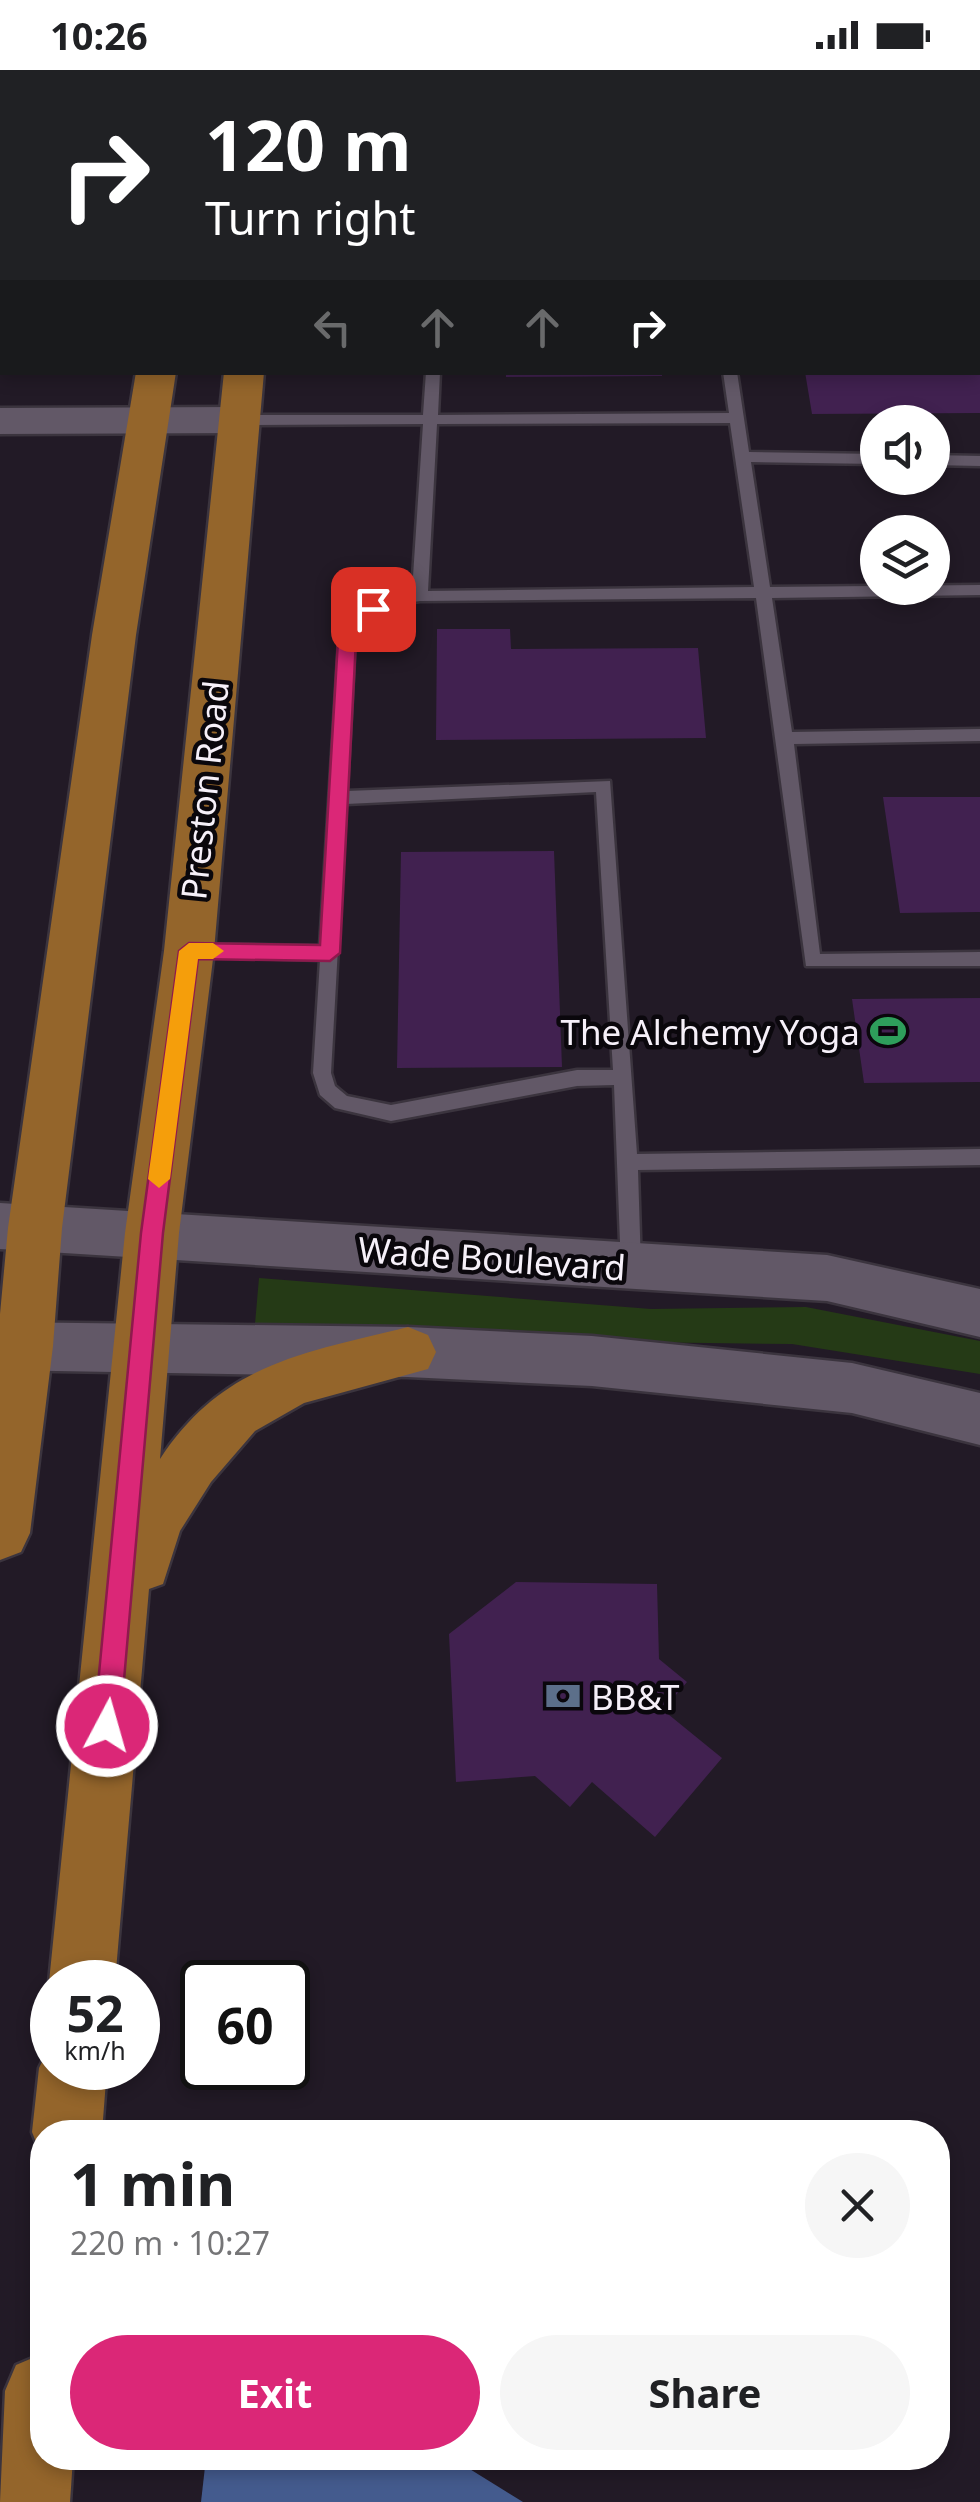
<!DOCTYPE html>
<html lang="en">
<head>
<meta charset="utf-8">
<style>
	:root { --surface:#fff; --page:#f6f6f6; --text:#202124; --muted:#757577; --accent:#db2777 }
	body { margin:0; font-family:"Noto Sans",sans-serif; background:var(--page); color:var(--text); height:100vh; display:flex; flex-direction:column; font-size:38px; white-space:nowrap }
	* { box-sizing:border-box; margin:0 }
	p { font-size:32px; color:var(--muted) }
	.icon { flex:none; width:55px; height:55px; fill:none; stroke:currentColor; stroke-width:2; stroke-linecap:round; stroke-linejoin:round }
	.map { position:relative; flex:1; overflow:hidden }
	.details { position:absolute; left:30px; top:2050px; width:920px; height:350px; display:flex; flex-direction:column; background:var(--surface); border-radius:40px; box-shadow:0 5px 15px #0003 }
	.details>* { flex:none }
	.banner { position:absolute; left:0px; top:0px; width:980px; height:305px; box-shadow:0 5px 15px #0003; background:#202124; color:#fff; overflow:hidden }
	.controls { position:absolute; left:860px; top:335px; display:grid; gap:20px }
	.controls a { display:grid; place-items:center; width:90px; height:90px; border-radius:50%; background:var(--surface); box-shadow:0 5px 15px #0003; font-size:50px }
	.speed { position:absolute; left:30px; top:1890px; display:flex; gap:20px; font-size:50px; font-weight:700; text-align:center }
	.speed>* { display:grid; place-content:center; width:130px; height:130px; border-radius:50%; background:var(--surface); box-shadow:0 5px 15px #0003; line-height:1 }
	.speed small { font-size:25px; font-weight:400 }
	.speed .limit { border:5px solid #111; border-radius:15px; background:#fff; color:#111 }
	.pin { position:absolute; display:grid; place-items:center; width:85px; height:85px; color:#fff; margin:-42px; border-radius:20px; box-shadow:0 5px 15px #0006 }
	.me { position:absolute; width:110px; margin:-55px; rotate:6deg; stroke-linejoin:round; filter:drop-shadow(0 0 8px #0008) }
	.turn { display:flex; align-items:center; gap:35px; height:210px; padding:0 40px; font-size:45px }
	.turn .icon { width:130px; height:130px; stroke-width:2.5 }
	.turn b { display:block; font-size:70px; line-height:85px }
	.lanes { display:flex; align-items:center; height:95px; padding:0 40px; background:#0003; justify-content:center; gap:50px; direction:ltr }
	.lanes .off { opacity:.35 }
	.round { display:grid; place-items:center; flex:none; width:105px; height:105px; border-radius:52px; background:var(--page) }
	.head { display:flex; align-items:center; justify-content:space-between; height:170px; padding:0 40px }
	h1 { font-size:60px; font-weight:700; line-height:75px }
	.button { display:flex; gap:20px; margin-top:auto; padding:20px 40px }
	.button a { flex:1; height:115px; border-radius:60px; background:var(--accent); color:#fff; font-size:40px; font-weight:700; line-height:115px; text-align:center }
	.button a+a { background:var(--page); color:var(--text) }
	.status { display:flex; justify-content:space-between; align-items:center; height:70px; padding:0 50px; background:var(--surface); direction:ltr }
	.status svg { height:28px; fill:currentColor }
	.map>svg:first-child { display:block }
	.green { fill:#253a16 }
	.water { fill:#445b8e }
	.building { fill:#412150 }
	.lines { fill:none; stroke-linecap:round; stroke-linejoin:round }
	.lane-casing { stroke:#3b343e; stroke-width:5 }
	.secondary-casing { stroke:#3b343e; stroke-width:5 }
	.primary-casing { stroke:#3b343e; stroke-width:5 }
	.lane { fill:#625867; fill-rule:evenodd }
	.secondary { fill:#625867; fill-rule:evenodd }
	.primary { fill:#94652b; fill-rule:evenodd }
	.route { fill:#db2777; stroke:#8e194d; stroke-width:2.5 }
	.slow { fill:#f59e0b }
	.labels { text-anchor:middle; dominant-baseline:central; stroke-width:9; stroke-linejoin:round; paint-order:stroke }
	.street-label { font-size:35px; fill:#f6f0f9; stroke:#0a070c }
	.poi-label { font-size:35px; fill:#f6f0f9; stroke:#0a070c; text-anchor:end }
</style>
</head>
<body>
<div class="status"><b>10:26</b><svg viewBox="0 0 49 12"><path d="M0 12V9h3v3zM5 12V6h3v6zM10 12V3h3v9zM15 12V0h3v12zM26 1h20v11H26zM47 4h2v5h-2z"/></svg></div>
<div class="map">
<svg width="980" height="2432" viewBox="0 0 980 2432">
	<rect width="100%" height="100%" fill="#221a26"/>
	<polygon class="green" points="259,1208 651,1239 806,1237 980,1271 980,1304 792,1274 631,1272 481,1259 255,1254"/>
	<polygon class="water" points="206,2388 452,2388 523,2432 201,2432"/>
	<g class="building">
		<polygon points="506,302 662,302 662,306 506,307"/>
		<polygon points="805,302 980,302 980,343 812,344"/>
		<polygon points="437,559 510,559 511,579 698,578 706,668 436,670"/>
		<polygon points="883,727 980,727 980,842 900,843"/>
		<polygon points="554,781 562,997 397,998 401,782"/>
		<polygon points="980,928 980,1012 864,1013 852,929"/>
		<polygon points="516,1512 657,1514 659,1589 687,1612 663,1640 722,1688 655,1767 592,1712 570,1737 535,1706 456,1712 449,1564"/>
	</g>
	<g class="lines">
		<defs>
			<g id="lane">
				<rect x="407" y="0" width="12" height="2"/>
				<polygon points="833,0 845,0 846,2 834,2"/>
				<polygon points="924,0 936,0 937,2 925,2"/>
				<polygon points="2,7 2,15 0,16 0,8"/>
				<polygon points="978,108 980,109 980,122 978,121"/>
				<rect x="978" y="163" width="2" height="8"/>
				<rect x="978" y="218" width="2" height="8"/>
				<path d="M426,302H440L438,345L729,343L723,302H737L749,382L878,384V394L751,392L770,517L980,515V525L772,528L792,662L980,659V671L794,674L820,884L980,882V896H806L756,528L420,531C391,535 370,545 355,570L347,721L610,711L637,1084L980,1079V1095L638,1100L641,1198L638,1204H624L621,1198L614,1015L577,1016L391,1051L335,1038L320,1025L313,1003L320,890L183,886L180,881L183,876L189,874L320,876L339,570C357,540 378,527 412,522L423,354L240,355L233,350L240,345H423ZM730,353L754,517L428,521L437,354ZM596,722L613,1000H577L391,1035L347,1026L335,1016L331,1003L346,734Z"/>
				<polygon points="932,385 980,386 980,396 932,395"/>
			</g>
			<g id="secondary">
				<polygon points="240,337 254,341 260,350 254,359 240,363 0,364 0,338"/>
				<polygon points="0,1133 827,1185 980,1219 980,1267 827,1231 0,1179"/>
				<polygon points="0,1252 408,1257 592,1266 852,1293 980,1323 980,1375 852,1343 592,1316 408,1307 0,1300"/>
			</g>
			<g id="primary">
				<rect x="157" y="0" width="34" height="2"/>
				<rect x="232" y="0" width="34" height="2"/>
				<polygon points="136,302 176,302 136,565 62,1158 53,1276 30,1463 21,1482 0,1490 0,1244 8,1158 92,565"/>
				<path d="M224,302H264L214,881L179,1163L160,1389C223,1293 304,1283 408,1257L428,1265L436,1282L428,1299L304,1333L255,1361L211,1412L180,1461L163,1514L149,1519L115,1912H52V1922L49,1912L125,1163L164,881Z"/>
				<polygon points="52,1972 52,1998 107,1998 102,2062 42,2062 42,2087 32,2062 39,1998"/>
				<polygon points="42,2284 42,2388 73,2388 70,2432 0,2432 5,2321 16,2295"/>
			</g>
		</defs>
		<use href="#lane" class="lane-casing"/>
		<use href="#secondary" class="secondary-casing"/>
		<use href="#primary" class="primary-casing"/>
		<use href="#lane" class="lane"/>
		<use href="#secondary" class="secondary"/>
		<use href="#primary" class="primary"/>
	</g>
	<polygon class="route" points="373,533 382,539 363,556 356,570 340,883 330,891 198,889 163,1163 120,1656 116,1665 107,1669 98,1665 94,1656 141,1163 179,881 189,873 320,875 338,570 350,548"/>
	<polygon class="slow" points="189,873 213,873 224,881 213,889 198,889 170,1109 159,1118 148,1109 179,881"/>
	<defs>
		<symbol id="stadium-bare" viewBox="-9 -9 18 18"><path d="M0-5a6.5 5 0 1 0 0 10a6.5 5 0 1 0 0-10ZM-3.5-1.8h7v3.6h-7Z" fill="#2e9e5b" stroke="#0a070c" stroke-width="2.5" paint-order="stroke"/></symbol>
		<symbol id="bank-bare" viewBox="-9 -9 18 18"><path d="M-6-4H6V4H-6ZM0-2.3a2.3 2.3 0 1 0 0 4.6a2.3 2.3 0 1 0 0-4.6Z" fill="#5c6f8a" stroke="#0a070c" stroke-width="2.5" paint-order="stroke"/></symbol>
	</defs>
	<g fill-rule="evenodd">
		<use href="#stadium-bare" x="863" y="936" width="50" height="50"/>
		<use href="#bank-bare" x="538" y="1601" width="50" height="50"/>
	</g>
	<g class="labels">
		<g class="street-label">
			<text transform="translate(204 720) rotate(-84)">Preston Road</text>
			<text transform="translate(492 1188) rotate(4)">Wade Boulevard</text>
		</g>
		<g class="poi-label">
			<text x="860" y="961">The Alchemy Yoga</text>
			<text x="591" y="1626" text-anchor="start">BB&amp;T</text>
		</g>
	</g>
</svg>
<div class="controls">
<a><svg class="icon" aria-label="sound" viewBox="0 0 24 24"><path d="M4 9h4l5-4v14l-5-4H4zM17 9q2 3 0 6"/></svg></a>
<a><svg class="icon" aria-label="layers" viewBox="0 0 24 24"><path d="M12 4l9 5-9 5-9-5zM3 14l9 5 9-5"/></svg></a>
</div>
<div class="speed"><div>52<small>km/h</small></div><div class="limit">60</div></div>
<div class="pin" style="left:373px;top:539px;background:#d93025"><svg class="icon" aria-label="arrive" viewBox="0 0 24 24"><path d="M6 21V4h12l-3 4 3 4H6"/></svg></div>
<svg class="me" style="left:107px;top:1656px" viewBox="-20 -20 40 40"><circle r="17" fill="#db2777" stroke="#fff" stroke-width="3"/><path d="M0-11L8 9 0 5-8 9z" fill="#fff"/></svg>
<div class="banner">
<div class="turn"><svg class="icon" aria-label="right" viewBox="0 0 24 24"><path d="M7 20v-9h11M14 6l5 5-5 5"/></svg><div><b>120 m</b>Turn right</div></div>
<div class="lanes"><svg class="icon off" aria-label="left" viewBox="0 0 24 24"><path d="M17 20v-9H6M10 6l-5 5 5 5"/></svg><svg class="icon off" aria-label="ahead" viewBox="0 0 24 24"><path d="M12 20V5M6 11l6-6 6 6"/></svg><svg class="icon off" aria-label="ahead" viewBox="0 0 24 24"><path d="M12 20V5M6 11l6-6 6 6"/></svg><svg class="icon" aria-label="right" viewBox="0 0 24 24"><path d="M7 20v-9h11M14 6l5 5-5 5"/></svg></div>
</div>
<section class="details">
<div class="head"><div><h1>1 min</h1><p>220 m · 10:27</p></div><a class="round"><svg class="icon" aria-label="close" viewBox="0 0 24 24"><path d="M6 6l12 12M18 6L6 18"/></svg></a></div>
<div class="button"><a>Exit</a><a>Share</a></div>
</section>
</div>
</body>
</html>
